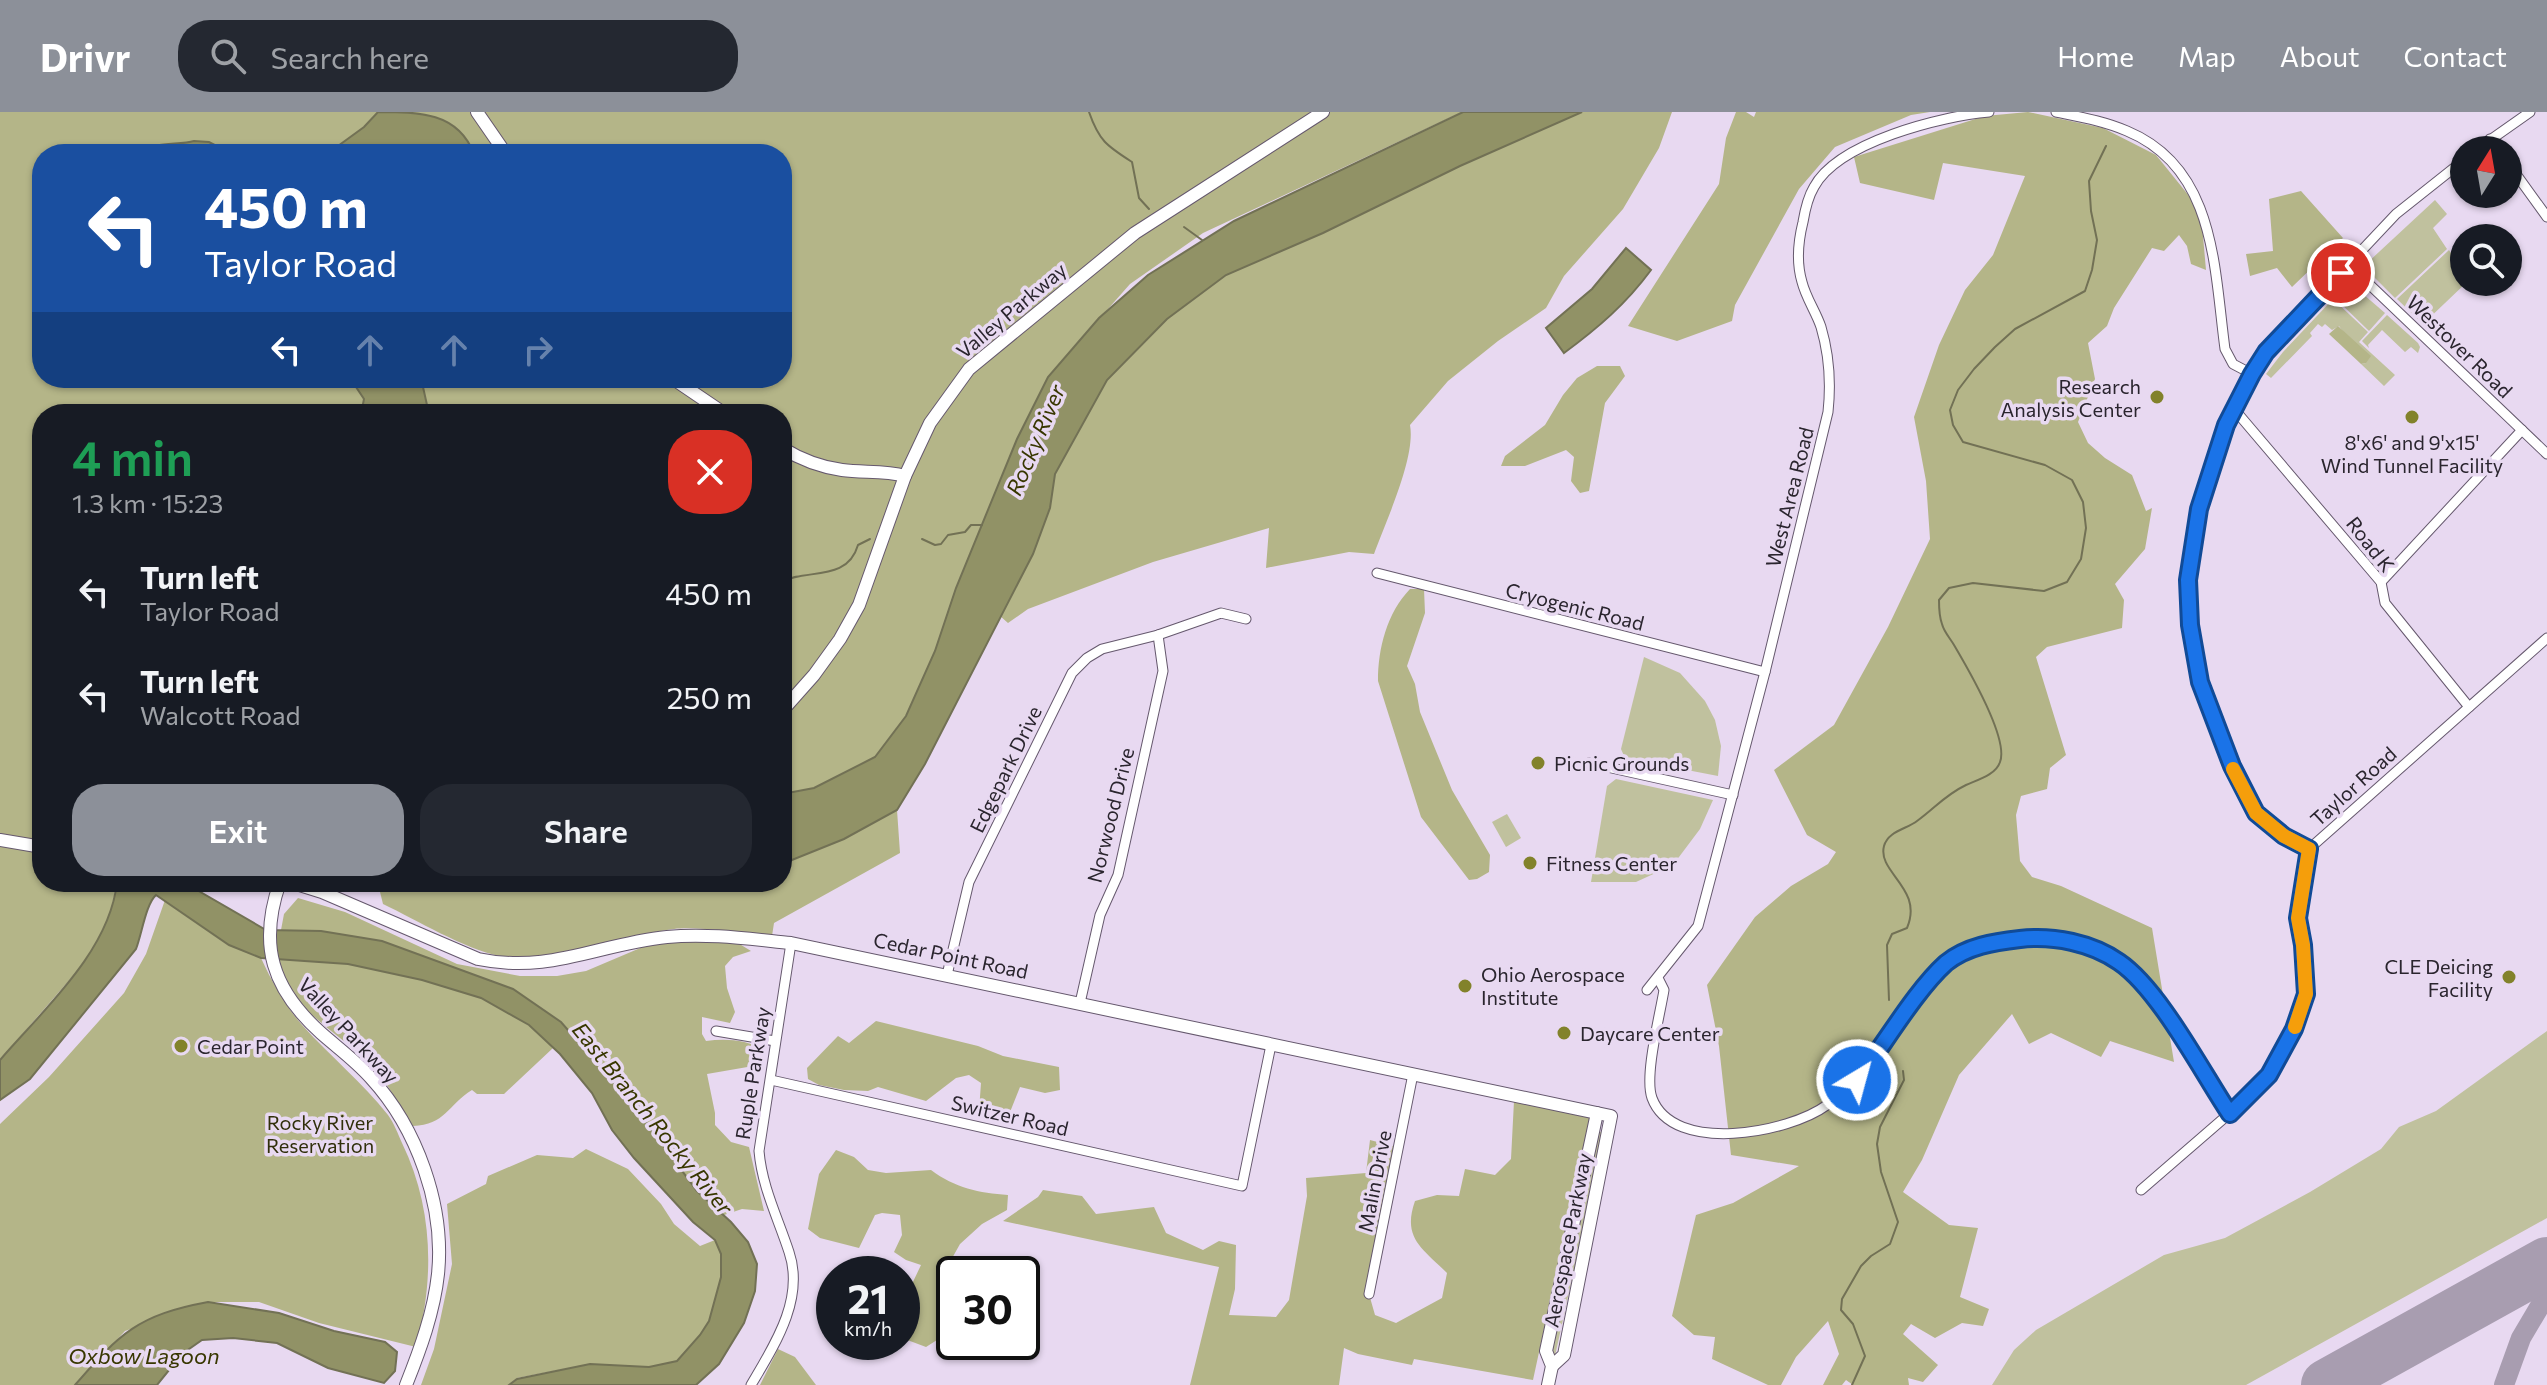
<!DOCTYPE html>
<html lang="en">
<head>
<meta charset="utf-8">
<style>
	:root { --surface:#171b24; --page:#242831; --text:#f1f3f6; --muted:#9ea1a6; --accent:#8c9099 }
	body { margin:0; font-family:Commissioner,sans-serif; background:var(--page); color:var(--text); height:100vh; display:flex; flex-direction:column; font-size:30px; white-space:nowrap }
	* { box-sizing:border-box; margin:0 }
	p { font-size:26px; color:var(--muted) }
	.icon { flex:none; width:44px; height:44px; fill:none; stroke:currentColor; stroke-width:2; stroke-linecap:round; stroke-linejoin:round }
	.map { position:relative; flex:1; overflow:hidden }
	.panel { position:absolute; left:32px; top:292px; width:760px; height:488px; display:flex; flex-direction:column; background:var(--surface); border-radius:32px; box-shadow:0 2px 6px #0004 }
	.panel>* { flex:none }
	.hud { position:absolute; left:32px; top:32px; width:760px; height:244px; border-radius:32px; box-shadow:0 2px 6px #0004; background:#1a4fa0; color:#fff; overflow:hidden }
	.needle { width:52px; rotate:11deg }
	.buttons { position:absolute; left:2450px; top:24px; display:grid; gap:16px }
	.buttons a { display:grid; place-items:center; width:72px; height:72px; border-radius:50%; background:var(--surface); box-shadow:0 2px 6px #0004; font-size:40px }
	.speed { position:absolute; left:816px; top:1144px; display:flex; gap:16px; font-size:40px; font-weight:700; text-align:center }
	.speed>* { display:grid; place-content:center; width:104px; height:104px; border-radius:50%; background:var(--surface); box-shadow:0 2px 6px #0004; line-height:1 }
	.speed small { font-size:20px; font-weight:400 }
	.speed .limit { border:4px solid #111; border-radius:12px; background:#fff; color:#111 }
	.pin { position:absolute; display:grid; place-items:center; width:68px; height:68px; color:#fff; margin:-34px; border:4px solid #fff; border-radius:50%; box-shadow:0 2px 8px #0007 }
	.me { position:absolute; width:88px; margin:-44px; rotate:37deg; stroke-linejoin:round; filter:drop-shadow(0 0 6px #0008) }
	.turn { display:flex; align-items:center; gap:28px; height:168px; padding:0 40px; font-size:36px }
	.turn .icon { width:104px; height:104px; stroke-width:2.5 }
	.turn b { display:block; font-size:56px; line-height:68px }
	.lanes { display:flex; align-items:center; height:76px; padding:0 40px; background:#0003; justify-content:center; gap:40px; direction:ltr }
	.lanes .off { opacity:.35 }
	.round { display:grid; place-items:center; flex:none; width:84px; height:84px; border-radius:32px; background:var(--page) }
	.head { display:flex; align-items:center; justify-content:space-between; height:136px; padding:0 40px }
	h1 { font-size:48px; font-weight:600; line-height:60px; color:#1e9e55 }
	.primary-button { display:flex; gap:16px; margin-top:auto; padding:16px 40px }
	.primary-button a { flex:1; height:92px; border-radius:32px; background:var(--accent); color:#fff; font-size:32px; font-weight:600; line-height:92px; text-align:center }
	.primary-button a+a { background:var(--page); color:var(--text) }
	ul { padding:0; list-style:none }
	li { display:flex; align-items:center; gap:24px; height:104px; padding:0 40px }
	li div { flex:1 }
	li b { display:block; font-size:30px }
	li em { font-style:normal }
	header { display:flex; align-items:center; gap:48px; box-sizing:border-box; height:112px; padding:0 40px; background:var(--accent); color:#fff }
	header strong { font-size:38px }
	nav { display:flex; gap:44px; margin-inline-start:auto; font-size:28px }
	.search { width:560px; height:72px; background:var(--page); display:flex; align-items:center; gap:20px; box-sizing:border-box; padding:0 28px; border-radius:32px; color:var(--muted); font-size:30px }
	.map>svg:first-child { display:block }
	.green { fill:#c0c19e }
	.forest { fill:#b4b588; fill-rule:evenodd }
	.water { fill:#919266; stroke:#727155; stroke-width:2 }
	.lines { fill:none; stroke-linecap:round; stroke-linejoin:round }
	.stream { stroke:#727155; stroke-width:2 }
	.taxiway { stroke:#a89db0; stroke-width:20 }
	.runway { stroke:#a89db0; stroke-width:52 }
	.street-casing { stroke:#65586d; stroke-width:11 }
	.secondary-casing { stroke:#65586d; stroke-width:14 }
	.street { stroke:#fff; stroke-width:9 }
	.secondary { stroke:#fff; stroke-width:12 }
	.route-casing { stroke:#114b97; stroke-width:20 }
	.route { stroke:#1a73e8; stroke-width:14 }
	.slow { stroke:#f59e0b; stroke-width:14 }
	.poi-dot { fill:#82822b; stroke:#e8d9f1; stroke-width:3 }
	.labels { text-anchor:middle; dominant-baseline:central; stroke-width:7; stroke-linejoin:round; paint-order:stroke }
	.street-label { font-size:20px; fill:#2a252e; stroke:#e8d9f1 }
	.poi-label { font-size:20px; fill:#2a252e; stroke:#e8d9f1; text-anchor:start }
	.park-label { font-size:20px; fill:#302f0a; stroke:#e8d9f1 }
	.water-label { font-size:22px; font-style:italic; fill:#383700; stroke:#e8d9f1 }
</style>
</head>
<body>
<header>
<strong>Drivr</strong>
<div class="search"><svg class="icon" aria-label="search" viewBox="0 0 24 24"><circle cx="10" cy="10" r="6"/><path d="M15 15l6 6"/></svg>Search here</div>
<nav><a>Home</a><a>Map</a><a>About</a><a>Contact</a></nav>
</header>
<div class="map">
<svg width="2547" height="1273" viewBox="0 0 2547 1273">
	<rect width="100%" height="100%" fill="#e8d9f1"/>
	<g class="green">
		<polygon points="2435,88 2447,102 2433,116 2447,137 2395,186 2366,157 2366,152"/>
		<polygon points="2449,138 2464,162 2464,170 2467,170 2423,212 2397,187"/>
		<polygon points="2349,170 2385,201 2369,219 2334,185"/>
		<polygon points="2333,187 2368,220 2359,230 2395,263 2384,274 2361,252 2366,251 2339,214 2332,218 2325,212 2322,215 2318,212 2310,221 2312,224 2271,266 2266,262 2283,240"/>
		<polygon points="2387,203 2418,231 2420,235 2418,241 2411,235 2405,240 2382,218 2368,233 2369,236 2362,229"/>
		<polygon points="1644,545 1680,561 1705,589 1715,608 1721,634 1718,664 1625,646 1621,637"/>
		<polygon points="1616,667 1713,688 1700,717 1673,753 1636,770 1591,770 1607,674"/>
		<polygon points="1507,702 1521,726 1506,735 1492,710"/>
		<polygon points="2547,919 2547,1106 2246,1273 1992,1273 2014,1238 2036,1218 2164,1143 2225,1126 2310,1080 2381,1037 2399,1015 2436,999"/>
		<polygon points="1598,1019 1604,1021 1555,1244 1551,1243"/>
	</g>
	<g class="forest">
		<path d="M0,0H1462L1203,121L1130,172L1048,265L1017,327L935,539L906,604L875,645L814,676L782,682V302H42V770H117L105,827L0,948ZM42,42H782V266H42Z"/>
		<path d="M1582,0H1672L1659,36L1623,97L1564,164L1546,196L1498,229L1448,269L1410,313C1416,345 1386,409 1374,442L1349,440L1266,456L1269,416L1153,450L1028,497L1008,511L1000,504L1033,442L1050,396L1055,362L1107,268L1167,207L1226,163L1323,121L1460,54Z"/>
		<polygon points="1736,0 1746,0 1754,5 1756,0 1930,0 1911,3 1835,35 1799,77 1735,193 1732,209 1677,229 1628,214 1719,72 1726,26"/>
		<polygon points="2028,0 2103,16 2156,43 2194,90 2202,113 2206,158 2191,152 2187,134 2179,123 2164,139 2152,136 2114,196 2107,214 2088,231 2095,267 2078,310 2088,331 2105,346 2132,363 2146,399 2152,396 2145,437 2115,472 2124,488 2122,516 2047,535 2036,545 2066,643 2050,656 2047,677 2021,684 2016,703 2020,749 2032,765 2061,774 2152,816 2174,950 2110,929 2101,945 2051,921 2029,932 2012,902 1959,963 1922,1048 1903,1080 1949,1113 1978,1116 1960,1185 1989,1197 1983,1214 1962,1211 1935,1226 1911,1212 1903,1222 1938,1253 1923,1270 1908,1266 1909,1273 1853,1273 1846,1268 1842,1273 1823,1273 1839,1242 1828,1209 1796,1245 1781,1273 1768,1273 1712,1247 1715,1225 1694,1223 1672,1204 1696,1103 1733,1091 1799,1054 1731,1043 1719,934 1707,873 1755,805 1791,774 1828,752 1836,740 1807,723 1774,658 1834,613 1888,515 1930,427 1926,369 1914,305 1939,233 1965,178 1993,143 2025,64 1943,51 1934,88 1860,71 1854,45 1985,4"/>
		<polygon points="2301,79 2343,126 2292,175 2277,156 2250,164 2246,142 2273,139 2269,87"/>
		<polygon points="2338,214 2371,244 2366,251 2361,252 2329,222"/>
		<polygon points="1597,254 1620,254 1625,264 1605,291 1589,379 1580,381 1571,369 1574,345 1566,338 1525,354 1501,354 1505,344 1545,313 1563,283 1577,266"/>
		<path d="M1410,477H1424L1425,501L1407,554L1415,572L1420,600L1452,678L1490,743L1489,760L1477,767L1469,768L1421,705L1378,569C1378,536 1387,501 1410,477Z"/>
		<path d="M897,698L900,741L774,811L772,824C745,822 699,814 674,817C616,824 560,856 500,844C464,837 417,808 383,792L378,772L375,770H782V752Z"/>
		<path d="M298,786L345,800L457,852L520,864H557L586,859L645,834L676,828H733L751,839L733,845L725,854L727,876L735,900L730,911L702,905V922L706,929C727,926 747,928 765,938L759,953L707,962L715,1001V1013L731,1030L749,1035L764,1099L742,1097L724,1103L697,1079L635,995L561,910L444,853L382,829L281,818L284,802Z"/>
		<path d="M165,788L229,833L261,846C272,870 286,895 303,914C331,945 363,971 388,1003C394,1011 398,1022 402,1031C433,1095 435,1166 416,1235L319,1211L259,1190H208L125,1219L75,1273H0V1012L49,965L124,881L146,842Z"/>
		<path d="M277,846L348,852L422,868L481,886L529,913L553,936L504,982H477L472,978C448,993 445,1013 413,1014C399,994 387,969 370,952C336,918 288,897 277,846Z"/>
		<polygon points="876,909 978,934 1003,944 1059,955 1060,978 1045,981 1020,975 1008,1005 990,1006 979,999 981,971 969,963 956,966 926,989 878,975 868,979 844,978 819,973 808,967 807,956 838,924 849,931"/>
		<path d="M1514,989L1590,1004L1533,1268L1414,1247L1412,1253L1358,1242L1344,1236L1339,1273H1190L1219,1155L1003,1109L1038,1085L1043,1078L1082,1084L1096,1102L1154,1095L1166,1121L1203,1138L1219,1129L1236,1133L1235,1177L1229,1203L1276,1205L1289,1188L1307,1084L1306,1066L1366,1061L1370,1028L1400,1036L1369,1182L1375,1203L1396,1211L1442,1186L1447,1161C1422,1136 1402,1126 1415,1089L1437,1083L1459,1084L1465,1057L1495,1063L1511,1047Z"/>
		<polygon points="586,1037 628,1057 661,1092 674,1112 700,1134 715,1128 721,1142 721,1165 709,1209 700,1223 677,1249 649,1255 590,1252 517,1266 509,1273 421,1273 434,1237 452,1152 447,1092 486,1072 488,1064 537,1043 573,1046"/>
		<path d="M836,1038L854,1045L868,1058L886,1061L931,1058C955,1076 979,1081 1008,1083L1007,1098L982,1112L960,1132L946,1157L948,1176L937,1228L926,1235L902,1226V1193L921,1153L906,1148L894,1140L902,1123L900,1103L882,1101L875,1103L859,1136L820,1126L808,1117L819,1062Z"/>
		<polygon points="778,1237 795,1245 816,1273 760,1273"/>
	</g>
	<g class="water">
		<path d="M378,0C419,0 458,0 474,42H327L364,15Z"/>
		<polygon points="1463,0 1582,0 1460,54 1323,121 1226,163 1167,207 1107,268 1055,362 1050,396 1033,442 925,652 897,698 844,727 782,752 782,682 814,676 875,645 906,604 935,539 956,476 1017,327 1048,265 1099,206 1148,163 1234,109"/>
		<path d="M194,29L209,30L232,42H143C153,28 178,34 194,29Z"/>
		<path d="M1626,136L1651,158C1626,192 1598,216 1564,241L1546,216L1592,177Z"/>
		<polygon points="350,266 421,266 427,293 436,302 365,302 362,297 364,287"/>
		<path d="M117,770H183L266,818L321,819L382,829L513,877L561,910L635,995L697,1079L731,1110L748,1130L757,1152L755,1179L744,1211L719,1252L696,1273H509L517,1267L590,1252L649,1255L677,1249L700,1223L709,1209L721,1165V1142L715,1128L693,1110L634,1046L612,1018L592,981L560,942L529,913L481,886L422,868L348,852L261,846L229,833L156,783C146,792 142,821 136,837L30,967L0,988V948C43,898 110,839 117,770Z"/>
		<path d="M208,1190L279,1201L334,1219L385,1230L397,1240L395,1259L384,1271L328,1256L277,1231L233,1226L202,1228L182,1242L157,1273H75C120,1221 138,1203 208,1190Z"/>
	</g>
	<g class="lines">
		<g class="stream">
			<path d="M1089,0C1099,29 1107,34 1132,50L1139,86L1149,97"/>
			<polyline points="1184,115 1202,128"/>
			<polyline points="922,427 935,433 941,432 948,423 965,420 971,413 982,413"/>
			<path d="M782,470C805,456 847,471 858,433L870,427"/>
			<path d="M1889,888L1887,833L1892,822L1907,816C1924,776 1877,761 1884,734C1888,719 1907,717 1917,709C1935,696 1945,683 1966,673C1977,668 1996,663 2000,650C2009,627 1967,555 1954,533C1950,526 1944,520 1942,512C1939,504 1939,497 1939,488L1949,476L1973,471L2044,479L2067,470L2081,447L2086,416L2083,390L2072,368L2045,353L1963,330L1953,313L1950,298L1958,278L1974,257L1995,235L2015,217L2085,179L2092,158L2097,128L2091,99L2089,69L2106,34"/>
			<polyline points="1852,1273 1865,1244 1853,1212 1841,1198 1842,1187 1861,1154 1871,1144 1890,1132 1898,1110 1881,1060 1877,1032 1880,1015 1904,968 1903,959"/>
		</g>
		<polyline class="taxiway" points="2504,1273 2521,1226 2547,1182"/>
		<polyline class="runway" points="2327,1273 2547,1151"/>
		<defs>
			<g id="street">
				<path d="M2056,0C2080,5 2104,9 2127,19C2216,56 2214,156 2225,237L2233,252L2252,262"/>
				<polyline points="2490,27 2498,38"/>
				<polyline points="2476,38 2530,0"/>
				<polyline points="2508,51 2547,105"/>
				<polyline points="2349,153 2547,342"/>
				<polyline points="2234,297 2381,470 2385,491 2469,595"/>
				<polyline points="1377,461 1765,560"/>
				<polyline points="2381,470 2522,318"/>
				<polyline points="1589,651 1733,683"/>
				<path d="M2309,737C2290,727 2267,717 2255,699C2238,674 2228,643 2218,615C2212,600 2205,586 2200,570C2168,461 2205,332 2266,240L2396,102L2464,48"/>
				<polyline points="947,863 969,770 1072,561 1087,546 1102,537 1158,523 1221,501 1246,507"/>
				<path d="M1658,866L1664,878C1660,903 1644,964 1652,986C1673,1043 1789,1021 1827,993C1876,957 1902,899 1943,855C1961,835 1990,830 2015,827C2050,824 2091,829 2120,850C2160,879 2202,959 2230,1002"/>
				<path d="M1647,878L1698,814L1765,560L1828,300C1831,272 1829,242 1821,215C1816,200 1806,186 1802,170C1796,150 1798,130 1803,110C1805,98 1808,85 1814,75C1838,30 1942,4 1989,0"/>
				<polyline points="1080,891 1100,803 1118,763 1163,559 1158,523"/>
				<polyline points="716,919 775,929"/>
				<polyline points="771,968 1242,1074 1271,933"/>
				<polyline points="2141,1078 2245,988 2269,963 2288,931 2306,882 2303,833 2298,806 2309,737 2547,526"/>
				<polyline points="1369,1182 1413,962"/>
				<path d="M751,1273C774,1234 805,1187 789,1140C778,1106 762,1075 759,1039L791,831"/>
			</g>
			<g id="secondary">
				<polyline points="477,0 506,42"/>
				<polyline points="672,266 725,302"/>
				<path d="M782,336C800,347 820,355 842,358C863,361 884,358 905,364"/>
				<polyline points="782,599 814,563 840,527 859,493 905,364 930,311 969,257 1135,121 1323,0"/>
				<polyline points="0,728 42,735"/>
				<path d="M280,770C258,833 272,877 321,921C338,936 356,949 371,966C417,1016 445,1094 438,1162C434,1200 420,1238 406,1273"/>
				<path d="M290,770L322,780L478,847C550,862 598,832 667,825C708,821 750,827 791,831L1611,1004L1564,1243L1552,1254"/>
				<polyline points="1548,1273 1552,1254 1546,1239 1597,1001"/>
			</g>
		</defs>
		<use href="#street" class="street-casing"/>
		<use href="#secondary" class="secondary-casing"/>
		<use href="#street" class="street"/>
		<use href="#secondary" class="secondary"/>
	</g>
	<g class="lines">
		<defs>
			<path id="route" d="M1857,968C1884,933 1915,879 1946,851C1967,834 1994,830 2020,827C2053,823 2092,831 2119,850C2159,877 2202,960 2230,1002L2269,963L2294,917L2306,882L2303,833L2298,806L2309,737L2284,724L2256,701L2232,654L2200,570L2190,513L2188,468L2199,397L2226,313L2252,262L2266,240L2341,161"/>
		</defs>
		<use href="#route" class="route-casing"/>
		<use href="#route" class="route"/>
		<polyline class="slow" points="2233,657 2256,701 2284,724 2309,737 2298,806 2303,833 2306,882 2295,915"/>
	</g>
	<g class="poi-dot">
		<circle cx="2157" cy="285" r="8"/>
		<circle cx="2412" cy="305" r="8"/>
		<circle cx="1538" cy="651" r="8"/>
		<circle cx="1530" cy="751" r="8"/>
		<circle cx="2509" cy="865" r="8"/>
		<circle cx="1465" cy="874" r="8"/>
		<circle cx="1564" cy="921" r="8"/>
		<circle cx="181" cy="934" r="8"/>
	</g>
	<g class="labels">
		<g class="street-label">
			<text transform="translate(1011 198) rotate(-40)">Valley Parkway</text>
			<text transform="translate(2460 234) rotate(44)">Westover Road</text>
			<text transform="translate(1789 385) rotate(-76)">West Area Road</text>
			<text transform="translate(2371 432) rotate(52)">Road K</text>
			<text transform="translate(1575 494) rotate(14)">Cryogenic Road</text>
			<text transform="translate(1005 657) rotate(-64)">Edgepark Drive</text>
			<text transform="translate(2353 674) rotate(-42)">Taylor Road</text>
			<text transform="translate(1110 703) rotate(-76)">Norwood Drive</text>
			<text transform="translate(951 843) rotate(12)">Cedar Point Road</text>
			<text transform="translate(349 918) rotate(47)">Valley Parkway</text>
			<text transform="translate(752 961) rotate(-81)">Ruple Parkway</text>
			<text transform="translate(1010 1003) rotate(13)">Switzer Road</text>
			<text transform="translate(1374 1069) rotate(-79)">Malin Drive</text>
			<text transform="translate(1567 1128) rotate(-79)">Aerospace Parkway</text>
		</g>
		<g class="poi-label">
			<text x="2141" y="274" text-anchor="end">Research<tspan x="2141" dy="23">Analysis Center</tspan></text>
			<text x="2412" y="330" text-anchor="middle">8'x6' and 9'x15'<tspan x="2412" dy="23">Wind Tunnel Facility</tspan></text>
			<text x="1554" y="651">Picnic Grounds</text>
			<text x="1546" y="751">Fitness Center</text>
			<text x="2493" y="854" text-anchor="end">CLE Deicing<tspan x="2493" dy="23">Facility</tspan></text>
			<text x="1481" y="862">Ohio Aerospace<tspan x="1481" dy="23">Institute</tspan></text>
			<text x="1580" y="921">Daycare Center</text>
			<text x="197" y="934">Cedar Point</text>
		</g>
		<g class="park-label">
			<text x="320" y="1010">Rocky River<tspan x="320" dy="23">Reservation</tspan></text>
		</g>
		<g class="water-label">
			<text transform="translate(1035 328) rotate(-67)">Rocky River</text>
			<text transform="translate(653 1006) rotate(51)">East Branch Rocky River</text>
			<text x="144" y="1243">Oxbow Lagoon</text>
		</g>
	</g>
</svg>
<div class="buttons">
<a><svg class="needle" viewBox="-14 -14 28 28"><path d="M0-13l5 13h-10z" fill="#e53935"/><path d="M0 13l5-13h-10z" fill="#9ea1a6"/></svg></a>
<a><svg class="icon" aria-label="search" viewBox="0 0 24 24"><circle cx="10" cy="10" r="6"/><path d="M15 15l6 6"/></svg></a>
</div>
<div class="speed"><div>21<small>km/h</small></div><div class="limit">30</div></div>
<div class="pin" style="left:2341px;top:161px;background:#d93025"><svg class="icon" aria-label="arrive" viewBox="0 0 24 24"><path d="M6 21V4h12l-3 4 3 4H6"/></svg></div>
<svg class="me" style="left:1857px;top:968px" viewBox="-20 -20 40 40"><circle r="17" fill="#1a73e8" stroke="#fff" stroke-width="3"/><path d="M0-11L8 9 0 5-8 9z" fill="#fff"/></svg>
<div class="hud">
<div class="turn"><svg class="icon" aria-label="left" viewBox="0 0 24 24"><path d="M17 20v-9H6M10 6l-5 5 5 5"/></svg><div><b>450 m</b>Taylor Road</div></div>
<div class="lanes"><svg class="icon" aria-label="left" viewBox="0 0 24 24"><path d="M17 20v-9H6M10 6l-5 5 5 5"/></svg><svg class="icon off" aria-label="ahead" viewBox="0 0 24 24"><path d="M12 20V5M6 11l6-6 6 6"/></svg><svg class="icon off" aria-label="ahead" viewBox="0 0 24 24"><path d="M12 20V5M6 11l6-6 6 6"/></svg><svg class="icon off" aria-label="right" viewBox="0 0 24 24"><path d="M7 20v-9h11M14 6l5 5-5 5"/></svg></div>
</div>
<section class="panel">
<div class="head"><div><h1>4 min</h1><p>1.3 km · 15:23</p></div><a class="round" style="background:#d93025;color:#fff"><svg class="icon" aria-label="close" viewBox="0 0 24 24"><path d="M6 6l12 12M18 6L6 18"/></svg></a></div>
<ul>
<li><svg class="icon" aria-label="left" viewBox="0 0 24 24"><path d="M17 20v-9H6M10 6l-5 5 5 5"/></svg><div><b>Turn left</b><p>Taylor Road</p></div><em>450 m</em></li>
<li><svg class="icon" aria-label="left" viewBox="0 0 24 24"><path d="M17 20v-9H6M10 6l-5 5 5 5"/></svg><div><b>Turn left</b><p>Walcott Road</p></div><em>250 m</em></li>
</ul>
<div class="primary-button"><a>Exit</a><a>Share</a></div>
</section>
</div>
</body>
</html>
